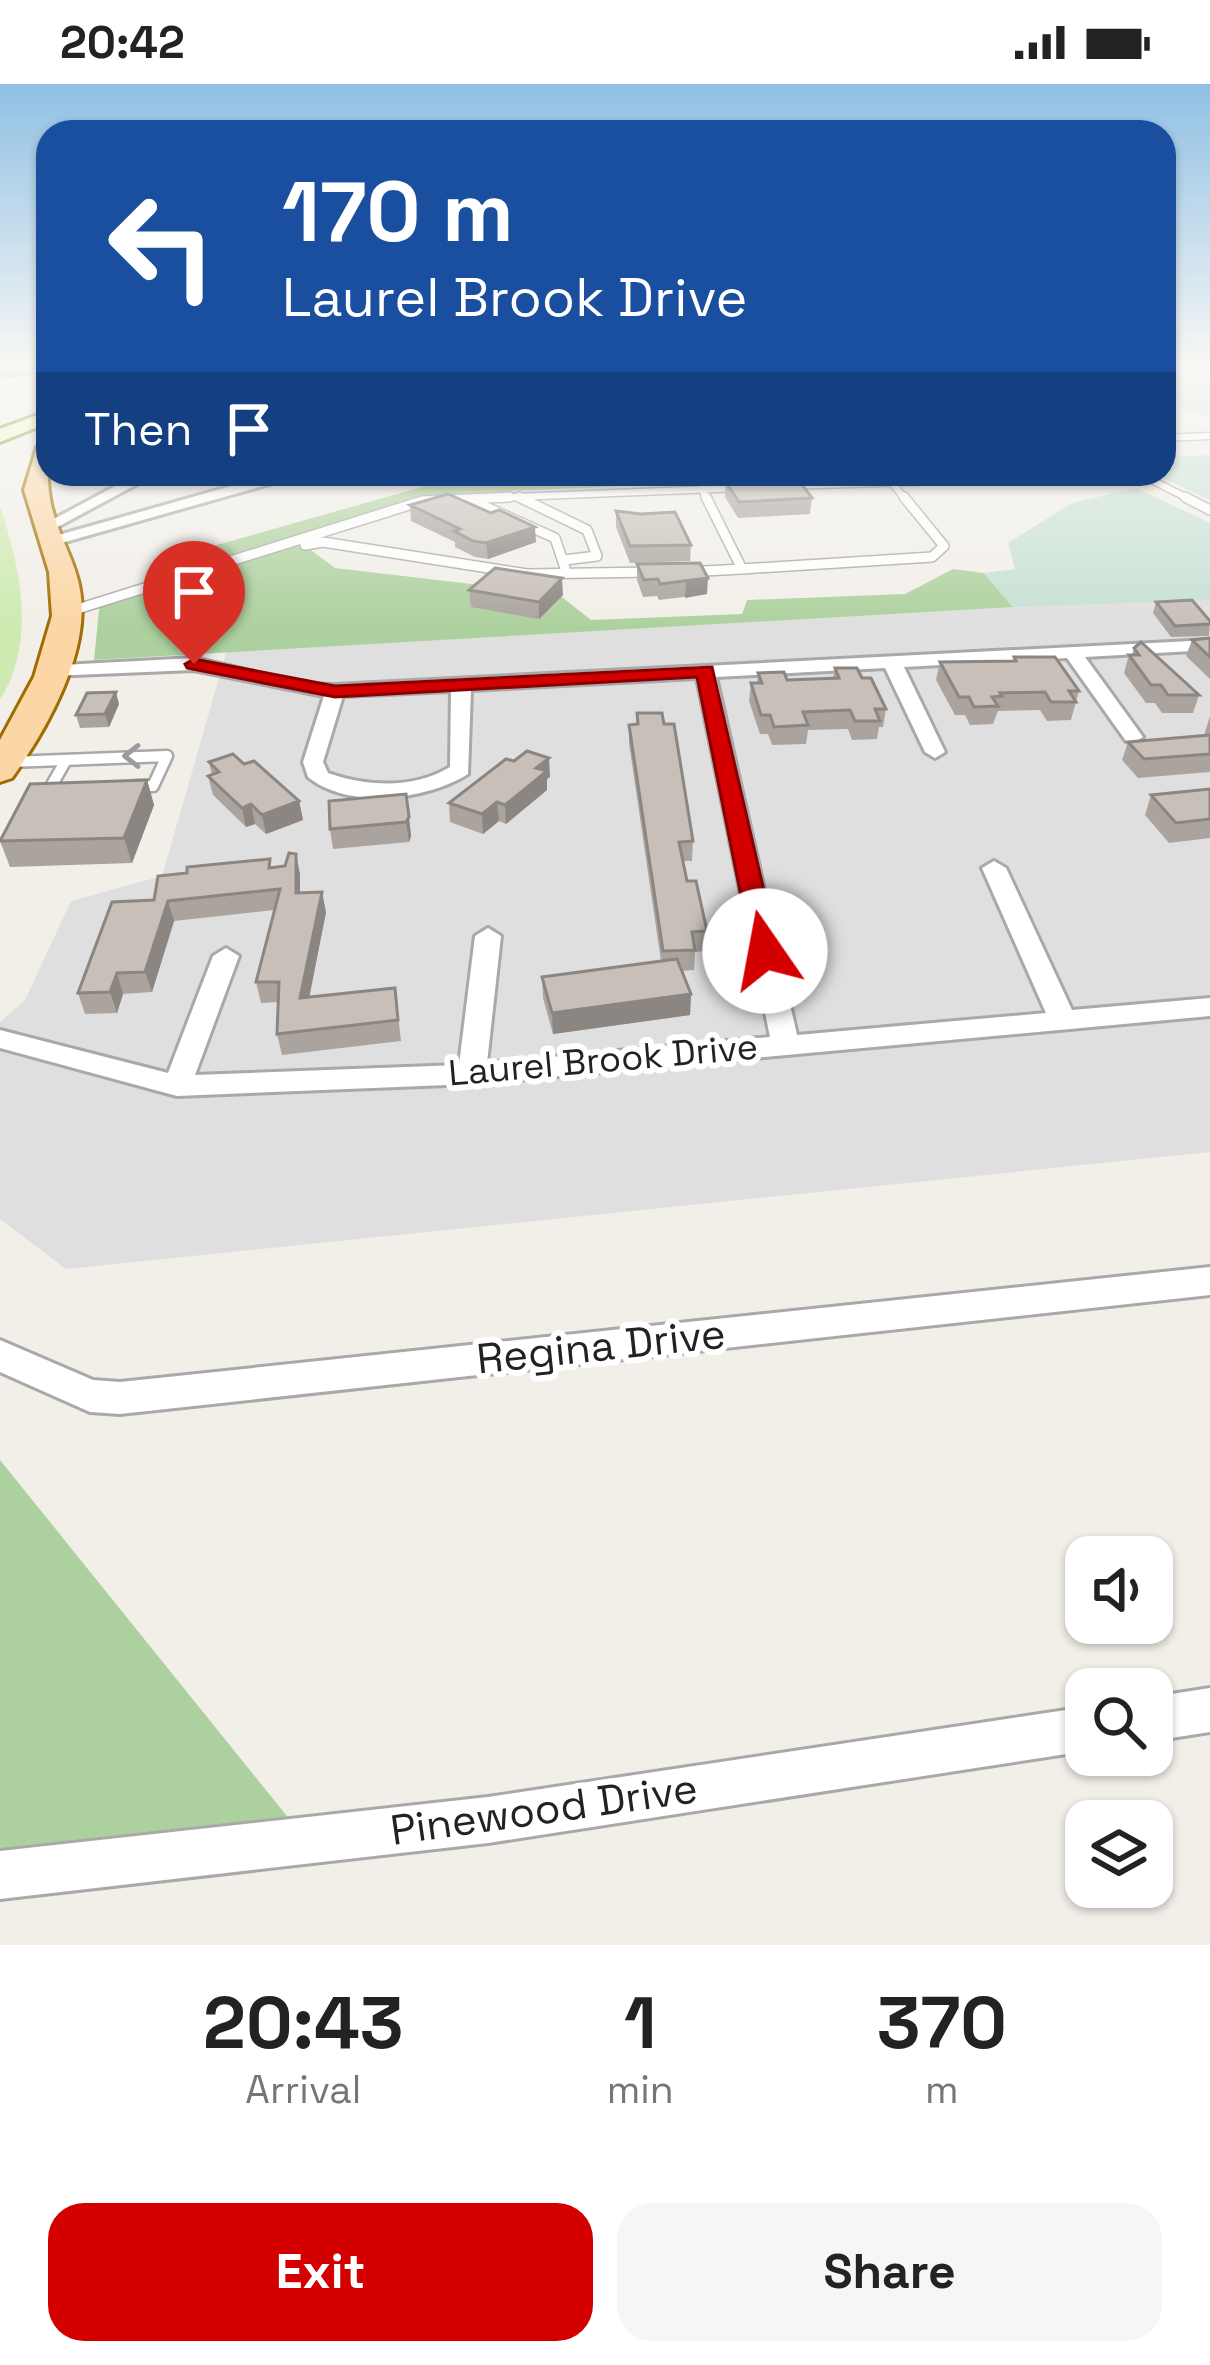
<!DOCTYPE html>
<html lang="en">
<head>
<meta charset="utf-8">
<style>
	:root { --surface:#fff; --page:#f6f6f6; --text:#222; --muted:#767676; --accent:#d40000 }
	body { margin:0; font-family:"Space Grotesk",sans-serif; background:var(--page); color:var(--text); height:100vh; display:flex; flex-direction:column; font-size:45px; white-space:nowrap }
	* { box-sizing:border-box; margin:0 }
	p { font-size:39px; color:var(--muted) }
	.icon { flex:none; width:66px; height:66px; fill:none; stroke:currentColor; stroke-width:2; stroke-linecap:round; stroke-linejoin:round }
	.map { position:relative; height:1861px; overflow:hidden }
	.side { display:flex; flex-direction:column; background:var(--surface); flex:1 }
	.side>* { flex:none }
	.top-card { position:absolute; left:36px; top:36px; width:1140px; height:366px; border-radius:36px; box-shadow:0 3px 9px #0004; background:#1a4fa0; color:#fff; overflow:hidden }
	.controls { position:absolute; left:1065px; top:1452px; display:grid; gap:24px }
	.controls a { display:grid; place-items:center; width:108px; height:108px; border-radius:24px; background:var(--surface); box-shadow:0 3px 9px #0004; font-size:60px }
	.pin { position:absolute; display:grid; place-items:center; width:102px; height:102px; color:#fff; margin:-123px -51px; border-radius:50% 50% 50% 0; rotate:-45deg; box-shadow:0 0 12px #0007 }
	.pin .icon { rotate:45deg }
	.me { position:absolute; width:132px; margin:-66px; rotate:348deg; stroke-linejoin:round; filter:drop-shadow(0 0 9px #0008) }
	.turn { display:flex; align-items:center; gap:42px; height:252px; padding:0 48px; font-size:54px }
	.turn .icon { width:156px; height:156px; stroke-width:2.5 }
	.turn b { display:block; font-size:84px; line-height:102px }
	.then { display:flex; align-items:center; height:114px; padding:0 48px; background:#0003; gap:24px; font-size:45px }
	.eta { display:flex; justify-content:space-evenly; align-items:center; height:204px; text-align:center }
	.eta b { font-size:72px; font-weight:800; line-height:84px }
	.action { display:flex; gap:24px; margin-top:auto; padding:24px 48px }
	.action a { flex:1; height:138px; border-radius:36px; background:var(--accent); color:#fff; font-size:48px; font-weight:800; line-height:138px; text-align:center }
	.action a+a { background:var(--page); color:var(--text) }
	.status { display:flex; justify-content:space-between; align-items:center; height:84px; padding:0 60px; background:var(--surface); direction:ltr }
	.status svg { height:33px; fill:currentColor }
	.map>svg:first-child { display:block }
	.residential { fill:#e0dfdf }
	.grass { fill:#cdebb0 }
	.forest { fill:#add19e }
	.wetland { fill:#c6e0d4 }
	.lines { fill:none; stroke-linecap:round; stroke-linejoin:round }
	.service-far2-casing { stroke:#a9a9a9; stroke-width:9 }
	.service-far1-casing { stroke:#a9a9a9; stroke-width:12 }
	.service-casing { stroke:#a9a9a9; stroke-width:15 }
	.minor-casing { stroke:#a9a9a9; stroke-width:6 }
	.tertiary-casing { stroke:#a9a9a9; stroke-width:6 }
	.secondary-casing { stroke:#707d05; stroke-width:6 }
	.primary-casing { stroke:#a06b00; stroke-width:6 }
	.service-far2 { stroke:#fff; stroke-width:6 }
	.service-far1 { stroke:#fff; stroke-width:9 }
	.service { stroke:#fff; stroke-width:10 }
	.minor { fill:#fff; fill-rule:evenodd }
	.tertiary { fill:#fff; fill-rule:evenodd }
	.secondary { fill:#f7fabf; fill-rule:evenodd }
	.primary { fill:#fcd6a4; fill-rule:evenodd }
	.wall { fill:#aba49e }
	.shaded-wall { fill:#8b8681 }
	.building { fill:#c7bfb8; stroke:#8b8681; stroke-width:3 }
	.oneway { stroke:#9c9c9c }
	.route { fill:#d40000; stroke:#8a0000; stroke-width:3 }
	.labels { text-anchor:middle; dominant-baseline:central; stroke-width:12; stroke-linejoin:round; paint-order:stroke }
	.street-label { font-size:36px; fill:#222; stroke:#fff }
	.near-street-label { font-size:42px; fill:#222; stroke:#fff }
</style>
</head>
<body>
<div class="status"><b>20:42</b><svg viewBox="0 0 49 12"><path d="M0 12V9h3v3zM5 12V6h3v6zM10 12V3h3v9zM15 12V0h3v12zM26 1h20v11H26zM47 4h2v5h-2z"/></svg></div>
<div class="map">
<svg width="1210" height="1861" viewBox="0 0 1210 1861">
	<rect width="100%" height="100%" fill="#f2efe9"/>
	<polygon class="residential" points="1210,509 1210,1068 66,1185 0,1135 0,938 25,916 71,817 162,792 230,556"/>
	<path class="grass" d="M0,422C20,483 37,557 0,616Z"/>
	<g class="forest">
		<polygon points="468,390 906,390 460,409 300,458 335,484 558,510 591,536 742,530 747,516 905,510 953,485 984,489 1013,523 94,576 100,516 124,510 199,466"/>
		<polygon points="0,1376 307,1757 0,1800"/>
	</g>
	<g class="wetland">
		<polygon points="1164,283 1210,287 1210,334 1164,316"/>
		<polygon points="1210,371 1210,416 1154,390 1164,390 1164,373"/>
		<polygon points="1136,404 1210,439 1210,516 1013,523 984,489 1015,485 1008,459 1072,419"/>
	</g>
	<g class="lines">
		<defs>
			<g id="service-far2">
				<polyline points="1164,354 1210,352"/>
				<polyline points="1089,390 1115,397 1147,394"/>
				<polyline points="1140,390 1191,416"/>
				<polyline points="892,399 906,416"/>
				<polyline points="787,402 975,396 1008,390"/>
				<polyline points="702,405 707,416"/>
				<polyline points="518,413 525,416"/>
				<polyline points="437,416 740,404"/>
			</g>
			<g id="service-far1">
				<polyline points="519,413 587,446 597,472 564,476"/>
				<polyline points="706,413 742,485 932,473 944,462 904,413"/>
				<polyline points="1185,413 1210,426"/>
				<polyline points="473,417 555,454 565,484"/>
				<polyline points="305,461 323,458 527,490 652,488"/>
				<polyline points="686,488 742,485"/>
				<polyline points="68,528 422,417 510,413"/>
			</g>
			<g id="service">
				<polyline points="10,678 167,672 153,702 135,702"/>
				<polyline points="59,704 50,704 65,678"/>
			</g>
			<g id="minor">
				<polygon points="138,390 156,390 50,447 37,444"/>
				<path d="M1210,556V566L1085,573L1143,653L1133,659L1126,657L1067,574L904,583L945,668L935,674L925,668L885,584L716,593L797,951L1046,929L982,784L994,777L1006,784L1072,926L1210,914V932L472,1000L177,1012L0,964V946L168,989L213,872L226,864L239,872L195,991L459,981L475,852L488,844L501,852L487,979L770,953L697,594L471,606L468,690C427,716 348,726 308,693L303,678L324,612L194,586L50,592L41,586L43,582L194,574L307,600L335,601ZM451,607L450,683C414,705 368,703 328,689L323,678L343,612Z"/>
				<polygon points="1210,1183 1210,1211 120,1330 90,1328 0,1288 0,1256 93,1296 120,1298"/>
				<polygon points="1210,1604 1210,1648 1152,1657 1152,1613"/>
				<polygon points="1086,1623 1086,1667 488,1759 0,1815 0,1767 488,1713"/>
			</g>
			<polygon id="tertiary" points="274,390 305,390 58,460 41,456"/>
			<polygon id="secondary" points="48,327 48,339 0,358 0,345"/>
			<path id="primary" d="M48,356C48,381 46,404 53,428C60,455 76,479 80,506C91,568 46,646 12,694L0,698V656L34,593L52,532L49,488L24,406L37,363Z"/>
		</defs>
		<use href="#service-far2" class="service-far2-casing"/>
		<use href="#service-far1" class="service-far1-casing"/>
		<use href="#service" class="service-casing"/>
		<use href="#minor" class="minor-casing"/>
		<use href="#tertiary" class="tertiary-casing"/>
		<use href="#secondary" class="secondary-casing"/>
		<use href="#primary" class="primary-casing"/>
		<use href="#service-far2" class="service-far2"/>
		<use href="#service-far1" class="service-far1"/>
		<use href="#service" class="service"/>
		<use href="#minor" class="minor"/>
		<use href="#tertiary" class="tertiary"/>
		<use href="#secondary" class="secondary"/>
		<use href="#primary" class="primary"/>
	</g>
	<g class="wall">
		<polygon points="711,390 786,390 786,395 812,414 810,430 738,434 725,413 726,398 716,398"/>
		<polygon points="410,421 536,458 488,475 475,473 455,463 455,458 411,437"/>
		<polygon points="616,427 641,430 691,461 690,477 630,479 616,443"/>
		<polygon points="700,479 707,510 659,516 657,512 643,513 637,496 637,480"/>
		<polygon points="469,506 563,511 539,535 471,523"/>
		<polygon points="1156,518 1210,537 1209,552 1171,553 1153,529"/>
		<polygon points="1210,554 1210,595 1186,572 1192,556"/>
		<polygon points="1134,564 1199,611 1193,629 1162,629 1155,619 1146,619 1124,589 1129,571 1132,571"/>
		<polygon points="1014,573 1079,607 1071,636 1047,637 1040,626 998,627 993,640 970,641 965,631 955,631 936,596 940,578 1013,577"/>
		<polygon points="835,584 862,594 886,625 883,643 879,643 877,655 852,656 848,645 808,646 806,660 772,661 768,650 760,650 749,617 751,599 757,599 758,589 787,596 833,594"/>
		<polygon points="119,620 109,643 80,644 76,631"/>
		<polygon points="637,629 693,757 692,777 683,777 687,797 707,847 706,867 695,868 694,886 682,887 691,910 690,931 553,950 543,914 542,893 661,877 629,659 629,641 636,640"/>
		<polygon points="1210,632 1210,688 1138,694 1122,676 1128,658 1204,651"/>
		<polygon points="209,678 244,680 299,717 303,736 266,750 255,740 246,743 213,711 208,692 212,691"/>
		<polygon points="550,693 547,695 547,706 506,740 499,737 483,750 450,738 449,719"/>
		<polygon points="147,696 154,721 132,779 10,783 0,757"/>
		<polygon points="1210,705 1210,754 1169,759 1145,731 1151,711"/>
		<polygon points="406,710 411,752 409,758 333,765 330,745"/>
		<polygon points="272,784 300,790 300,808 326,828 309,913 395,904 401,957 282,971 277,950 278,918 261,919 256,898 274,826 174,837 152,908 123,910 117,929 85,930 78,909 154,816"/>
	</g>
	<g class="shaded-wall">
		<polygon points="0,283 48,283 48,290 0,295"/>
		<polygon points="535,443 536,458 488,475 486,459"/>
		<polygon points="562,494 563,511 539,535 539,518"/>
		<polygon points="708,494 707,510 685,514 686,498"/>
		<polygon points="116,608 119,620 109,643 105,630"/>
		<polygon points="549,674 550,693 547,695 547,706 506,740 505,721 536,684"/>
		<polygon points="147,696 154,721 132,779 124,754"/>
		<polygon points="299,717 303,736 266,750 262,731"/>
		<polygon points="497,718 499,737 483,750 482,730"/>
		<polygon points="251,720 255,740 246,743 242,724"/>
		<polygon points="409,733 411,752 409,758 406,738"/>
		<polygon points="296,770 300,790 300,829 296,809"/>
		<polygon points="322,808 326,828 305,935 300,914"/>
		<polygon points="168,817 174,837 152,908 145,888"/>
		<polygon points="117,889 123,910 117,929 110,908"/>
		<polygon points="691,910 690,931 553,950 552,929"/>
	</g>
	<g class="building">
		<polygon points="798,395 812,414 739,418 726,398"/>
		<polygon points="448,410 491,429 499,426 535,443 486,459 473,457 454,447 460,445 410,421"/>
		<polygon points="616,427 641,430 675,428 691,461 630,462"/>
		<polygon points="700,479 708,494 660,500 658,495 644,496 637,480"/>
		<polygon points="495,484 562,494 539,518 469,506"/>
		<polygon points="1192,516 1210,537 1210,540 1175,542 1156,518"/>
		<polygon points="1210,554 1210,573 1192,556"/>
		<polygon points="1141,558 1199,611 1168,611 1161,601 1151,601 1129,571 1139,571 1134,564"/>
		<polygon points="1014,573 1055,573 1079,607 1069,607 1076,618 1051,618 1045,608 1000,609 1002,612 992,613 998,622 974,623 969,613 959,613 940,578 1016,577"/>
		<polygon points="835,584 857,584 862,594 871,594 886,625 875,625 880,637 855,637 850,626 803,628 808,641 774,643 770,631 761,631 751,599 762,599 758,589 784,588 787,596 839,594"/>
		<polygon points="116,608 105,630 76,631 87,609"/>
		<polygon points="637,629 662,629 664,640 674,640 693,757 679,758 687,797 696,797 707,847 692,848 695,866 663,867 629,641 638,640"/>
		<polygon points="1210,651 1210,670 1144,675 1128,658"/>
		<polygon points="527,667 549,674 536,684 547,687 505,721 497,718 482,730 449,719 506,675 514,677"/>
		<polygon points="233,670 244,680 254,677 299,717 262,731 251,720 242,724 208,692 219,688 209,678"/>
		<polygon points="147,696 124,754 0,757 30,700"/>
		<polygon points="1210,705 1210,735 1176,739 1151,711"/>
		<polygon points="406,710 409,733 406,738 330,745 329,717"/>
		<polygon points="289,769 296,770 296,809 322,808 300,914 395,904 398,936 277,950 279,898 256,898 280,805 168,817 145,888 117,889 110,908 78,909 112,818 154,816 158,792 187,789 187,783 270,775 269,784 285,782"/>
		<polygon points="677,875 691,910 552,929 542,893"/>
	</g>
	<defs><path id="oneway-chevron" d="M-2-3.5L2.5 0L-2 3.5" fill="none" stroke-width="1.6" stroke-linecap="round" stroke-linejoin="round" transform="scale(3)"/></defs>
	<use class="oneway" href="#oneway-chevron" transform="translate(132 672) rotate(180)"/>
	<linearGradient id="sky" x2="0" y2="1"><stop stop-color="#8fc0e4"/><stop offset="0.52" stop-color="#f9f8f5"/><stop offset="1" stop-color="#f9f8f5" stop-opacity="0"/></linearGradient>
	<rect width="1210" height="543" fill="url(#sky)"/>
	<polygon class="route" points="194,575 335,602 712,583 778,867 765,875 752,867 697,593 335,613 187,584 185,580"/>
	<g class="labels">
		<g class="street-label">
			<text transform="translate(603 976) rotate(-5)">Laurel Brook Drive</text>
		</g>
		<g class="near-street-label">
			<text transform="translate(601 1262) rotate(-6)">Regina Drive</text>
			<text transform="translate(544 1725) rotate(-8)">Pinewood Drive</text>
		</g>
	</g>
</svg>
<div class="controls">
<a><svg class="icon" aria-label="sound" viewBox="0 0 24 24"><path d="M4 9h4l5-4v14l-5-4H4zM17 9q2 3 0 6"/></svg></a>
<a><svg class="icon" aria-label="search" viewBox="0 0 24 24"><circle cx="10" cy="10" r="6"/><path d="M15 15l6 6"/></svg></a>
<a><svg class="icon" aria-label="layers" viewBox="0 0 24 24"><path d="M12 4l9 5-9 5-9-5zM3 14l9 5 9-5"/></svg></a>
</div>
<div class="pin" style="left:194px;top:580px;background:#d93025"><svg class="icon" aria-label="arrive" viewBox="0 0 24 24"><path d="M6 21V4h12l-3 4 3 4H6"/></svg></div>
<svg class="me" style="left:765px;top:867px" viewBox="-20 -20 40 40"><circle r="19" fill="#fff"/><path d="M0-13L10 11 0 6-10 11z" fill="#d40000"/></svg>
<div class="top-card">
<div class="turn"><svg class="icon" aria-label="left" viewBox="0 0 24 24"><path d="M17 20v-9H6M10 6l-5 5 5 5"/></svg><div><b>170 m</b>Laurel Brook Drive</div></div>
<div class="then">Then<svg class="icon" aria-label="arrive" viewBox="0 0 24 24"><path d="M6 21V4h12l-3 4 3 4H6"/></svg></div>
</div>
</div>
<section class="side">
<div class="eta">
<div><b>20:43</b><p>Arrival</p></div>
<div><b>1</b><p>min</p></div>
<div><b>370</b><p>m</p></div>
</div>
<div class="action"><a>Exit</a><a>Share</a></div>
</section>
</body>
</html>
